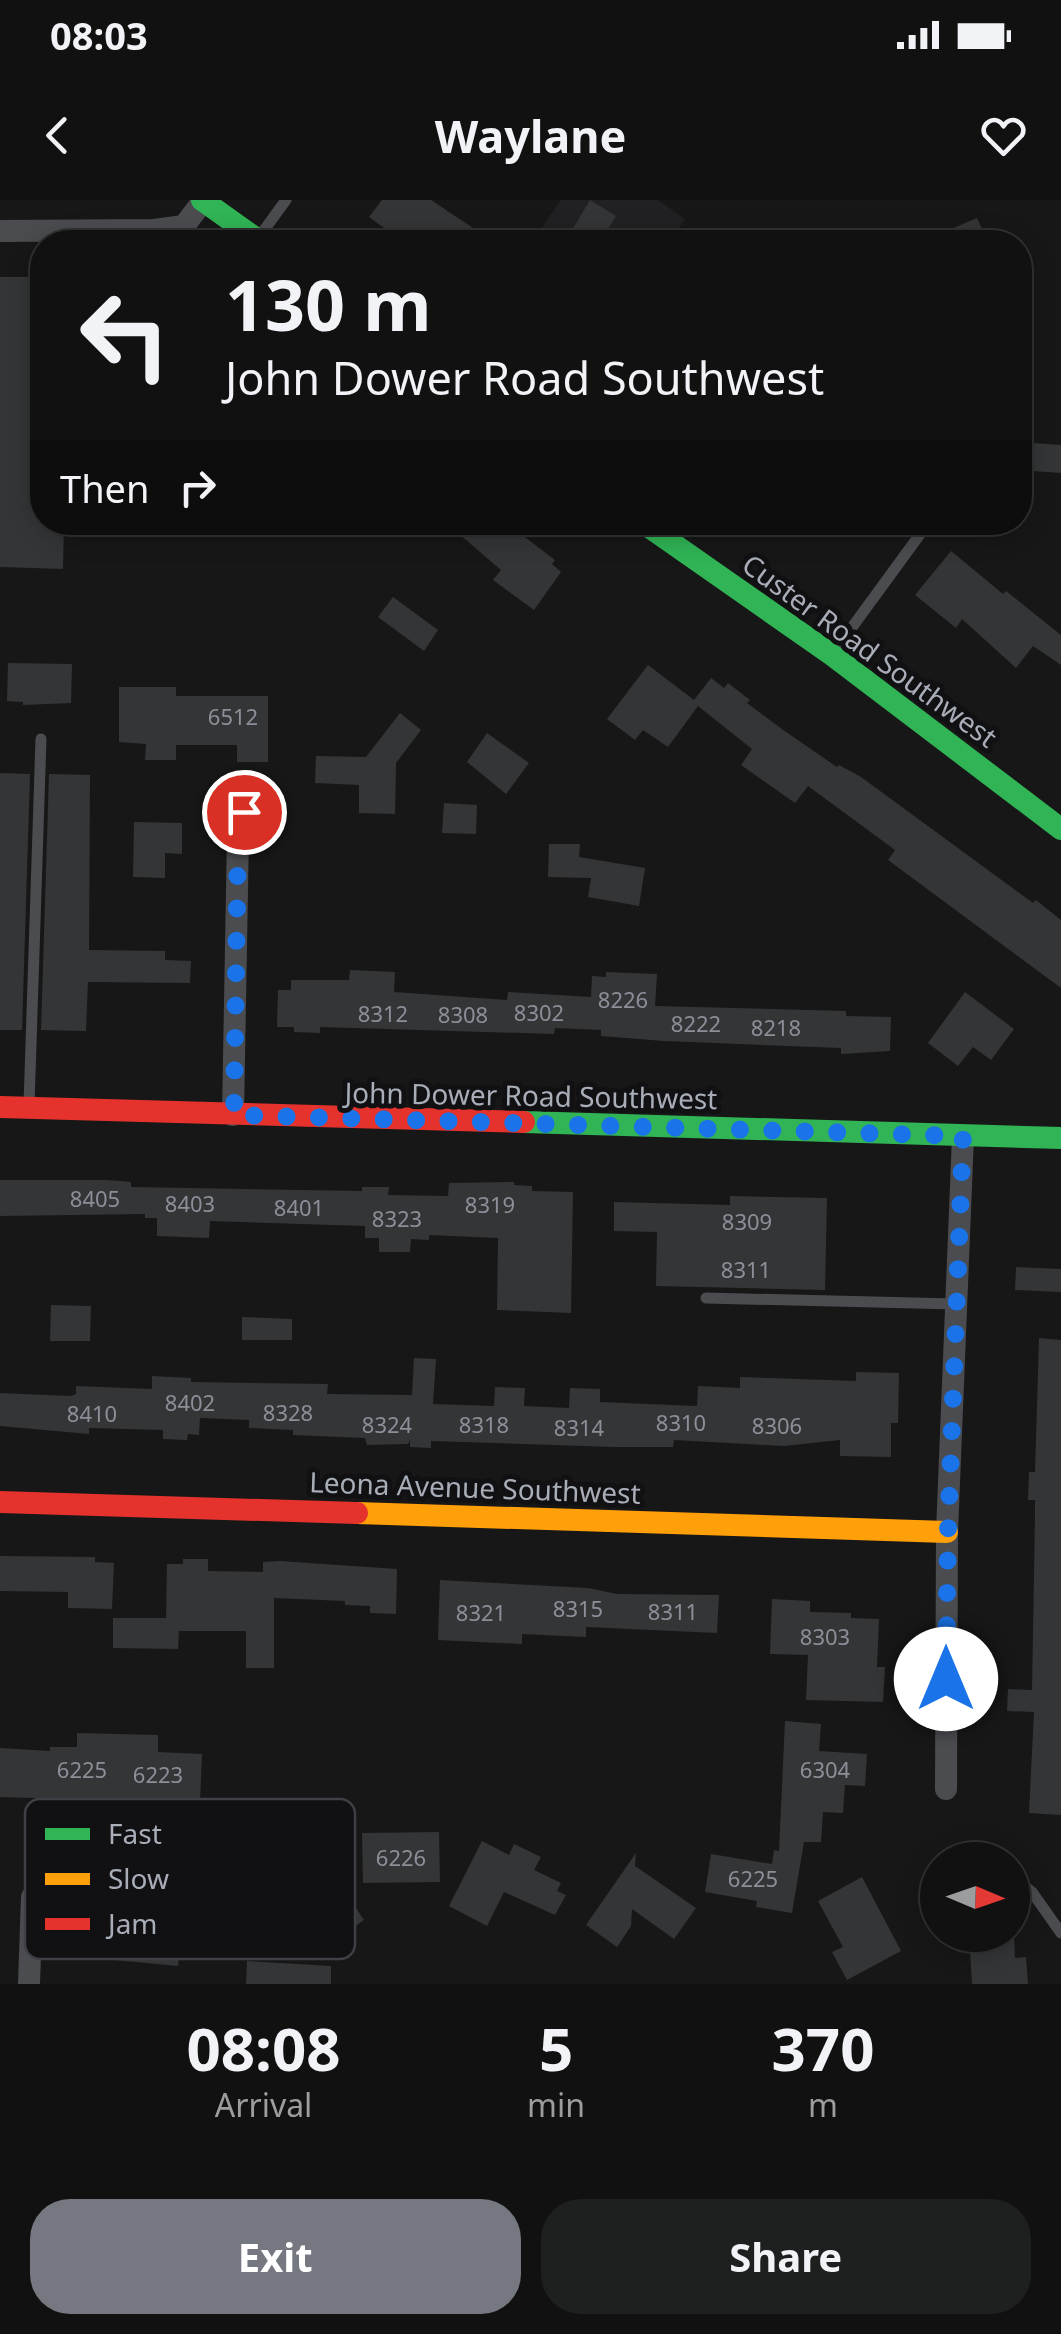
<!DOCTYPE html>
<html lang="en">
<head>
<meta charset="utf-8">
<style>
	:root { --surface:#111; --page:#1e1f1f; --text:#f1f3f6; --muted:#9c9d9f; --line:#303131; --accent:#757880 }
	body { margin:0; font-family:"Noto Sans",sans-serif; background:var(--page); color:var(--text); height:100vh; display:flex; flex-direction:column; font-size:38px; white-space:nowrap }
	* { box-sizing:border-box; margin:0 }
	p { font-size:32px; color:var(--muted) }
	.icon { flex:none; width:55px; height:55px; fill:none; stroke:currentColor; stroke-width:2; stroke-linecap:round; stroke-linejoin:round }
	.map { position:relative; height:1784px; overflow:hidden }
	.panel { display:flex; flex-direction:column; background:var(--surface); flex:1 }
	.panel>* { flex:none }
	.guide { position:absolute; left:30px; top:30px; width:1002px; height:305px; border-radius:40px; box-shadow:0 5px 25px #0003,0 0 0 2px var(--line); background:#111; color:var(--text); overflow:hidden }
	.needle { width:65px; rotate:92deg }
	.tools { position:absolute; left:920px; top:1642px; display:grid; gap:20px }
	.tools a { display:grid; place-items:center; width:110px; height:110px; border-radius:50%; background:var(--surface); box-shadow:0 5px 25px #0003,0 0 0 2px var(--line); font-size:50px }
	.pin { position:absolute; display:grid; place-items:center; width:85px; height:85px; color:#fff; margin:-42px; border:5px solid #fff; border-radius:50%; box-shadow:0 2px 10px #0007 }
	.me { position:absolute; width:110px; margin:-55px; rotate:0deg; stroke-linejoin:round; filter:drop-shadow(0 0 8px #0008) }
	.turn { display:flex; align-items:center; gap:35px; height:210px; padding:0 30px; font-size:45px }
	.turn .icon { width:130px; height:130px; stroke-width:2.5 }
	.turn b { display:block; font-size:70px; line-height:85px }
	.then { display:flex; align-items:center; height:95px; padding:0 30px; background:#0003; gap:20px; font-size:38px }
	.eta { display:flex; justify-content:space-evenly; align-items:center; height:170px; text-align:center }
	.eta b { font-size:60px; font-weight:700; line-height:70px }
	.button { display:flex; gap:20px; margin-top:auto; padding:20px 30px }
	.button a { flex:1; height:115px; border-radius:40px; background:var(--accent); color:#fff; font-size:40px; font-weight:700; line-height:115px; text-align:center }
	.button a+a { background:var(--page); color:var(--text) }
	.status { display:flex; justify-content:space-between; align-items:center; height:70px; padding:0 50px; background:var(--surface); direction:ltr }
	.status svg { height:28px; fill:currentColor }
	header { display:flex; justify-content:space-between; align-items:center; height:130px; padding:0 30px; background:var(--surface); font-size:45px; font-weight:700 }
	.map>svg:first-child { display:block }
	.built { fill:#212124 }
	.building { fill:#343537 }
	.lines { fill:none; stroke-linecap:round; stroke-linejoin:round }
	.lane { stroke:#4b4c50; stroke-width:11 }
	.street { stroke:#4b4c50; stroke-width:22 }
	.fast { stroke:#30b455; stroke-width:22 }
	.slow { stroke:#ff9f0a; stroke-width:22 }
	.jam { stroke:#e5322d; stroke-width:22 }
	.route { stroke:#1a73e8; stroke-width:18; stroke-dasharray:0 32.4 }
	.labels { text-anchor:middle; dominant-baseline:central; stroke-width:10; stroke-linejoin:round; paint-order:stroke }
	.number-label { font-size:22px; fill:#8b8f98 }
	.street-label { font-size:28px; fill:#a8adb8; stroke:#111113 }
	.key { fill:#111113; stroke:#3e4045; stroke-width:2.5 }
	.key-label { font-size:28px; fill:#a8adb8 }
</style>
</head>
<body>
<div class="status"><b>08:03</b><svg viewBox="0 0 49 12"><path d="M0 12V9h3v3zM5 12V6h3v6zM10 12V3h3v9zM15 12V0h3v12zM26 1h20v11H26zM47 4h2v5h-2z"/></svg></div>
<header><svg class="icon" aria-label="back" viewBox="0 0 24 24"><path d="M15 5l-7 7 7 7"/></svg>Waylane<svg class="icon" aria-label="heart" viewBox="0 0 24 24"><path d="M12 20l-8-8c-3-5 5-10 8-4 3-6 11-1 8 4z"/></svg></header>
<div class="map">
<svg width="1061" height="1784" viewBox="0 0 1061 1784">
	<rect width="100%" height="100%" fill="#171717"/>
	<polygon class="built" points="561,0 658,0 685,19 670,42 532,42"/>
	<g class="building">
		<polygon points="382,0 431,0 494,42 403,42 369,17"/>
		<polygon points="590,0 616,16 600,42 565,42"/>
		<polygon points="977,18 988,42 921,42"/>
		<polygon points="0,77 38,77 38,83 42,83 42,322 64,322 63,369 0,367"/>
		<polygon points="1034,243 1061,245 1061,273 1032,271"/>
		<polygon points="445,322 505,322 555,360 552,364 561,372 534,410 493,380 501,370"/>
		<polygon points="951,351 1003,394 1006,391 1061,435 1061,465 1033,446 1016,468 962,419 956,428 915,395"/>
		<polygon points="393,397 438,430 424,451 378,417"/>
		<polygon points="8,463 72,464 71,503 23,505 23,502 7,501"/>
		<polygon points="648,465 694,500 711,478 724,488 728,483 750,500 747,503 786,532 837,567 839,565 861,577 1033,703 1036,700 1061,720 1061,788 888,660 895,650 808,586 795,603 741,565 752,549 698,506 668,547 643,530 635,540 607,519"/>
		<polygon points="119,487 176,487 176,496 268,496 268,562 237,562 237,545 176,545 176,560 145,560 146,544 119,542"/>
		<polygon points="400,513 421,530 396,563 395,614 359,613 359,585 315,583 316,556 366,557"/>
		<polygon points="487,533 529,563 506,594 467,562"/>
		<polygon points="0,573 30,574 22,830 0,830"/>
		<polygon points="49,574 90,575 89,750 165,751 165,760 191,761 190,783 88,782 86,831 41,830"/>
		<polygon points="444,603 477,605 476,634 442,633"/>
		<polygon points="134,622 182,623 182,654 165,653 165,678 133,677"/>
		<polygon points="549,644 580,644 579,657 645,668 639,706 588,697 591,678 548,677"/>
		<polygon points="350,770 395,772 394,792 507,800 508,792 591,797 592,776 606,777 606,772 657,774 655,806 846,811 846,816 891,817 890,851 841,854 841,848 664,841 601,836 601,830 555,828 554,834 320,827 320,833 294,832 294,827 277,827 278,790 291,790 291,780 349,780"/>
		<polygon points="965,792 1014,829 991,860 973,847 958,866 928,843"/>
		<polygon points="0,980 107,980 131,982 131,987 189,988 362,991 362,987 389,987 388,995 448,996 449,983 514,982 514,985 532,986 532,991 573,992 571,1113 497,1110 498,1038 429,1035 429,1040 411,1039 410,1052 379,1052 379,1038 365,1038 365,1026 210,1021 209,1038 157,1036 157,1018 145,1018 145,1014 0,1016"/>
		<polygon points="730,996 827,998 825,1090 656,1086 657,1032 614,1031 614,1002 730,1005"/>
		<polygon points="1016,1067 1061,1069 1061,1092 1015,1090"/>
		<polygon points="51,1105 91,1106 90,1141 50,1141"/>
		<polygon points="242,1117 292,1119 292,1140 242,1140"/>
		<polygon points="1039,1138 1061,1140 1061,1615 1029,1613 1034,1512 1007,1511 1008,1489 1032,1490 1035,1316 1035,1300 1028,1300 1029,1272 1035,1272"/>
		<polygon points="414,1158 436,1159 433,1204 494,1206 495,1187 525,1188 524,1206 569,1208 570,1188 600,1189 600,1202 697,1206 698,1186 740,1188 740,1177 856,1181 856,1172 899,1173 898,1223 891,1223 891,1257 840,1256 840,1240 784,1246 674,1240 673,1247 614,1247 431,1241 431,1248 410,1247 410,1240 408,1244 367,1245 365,1238 293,1235 293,1230 249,1228 249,1220 200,1218 199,1235 188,1234 187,1240 163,1239 163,1230 89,1228 89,1234 0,1226 0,1193 71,1196 76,1194 76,1186 152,1189 152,1176 191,1178 191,1182 328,1184 327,1194 412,1195"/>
		<polygon points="0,1356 95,1357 95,1362 114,1363 112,1409 68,1408 68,1392 0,1391"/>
		<polygon points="183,1359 208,1359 208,1371 263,1372 263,1362 280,1361 397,1369 396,1414 370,1413 370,1406 345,1405 345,1401 274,1398 274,1468 246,1468 246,1431 179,1431 178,1449 113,1448 113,1418 166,1418 167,1364 183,1364"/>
		<polygon points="440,1380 588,1388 617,1394 719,1395 717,1433 586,1427 586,1437 522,1434 522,1444 438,1440"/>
		<polygon points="772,1399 810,1401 810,1412 851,1413 851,1418 879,1419 877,1467 885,1467 883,1502 806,1500 808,1455 770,1454"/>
		<polygon points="785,1521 821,1524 819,1551 867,1554 865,1586 845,1585 843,1613 823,1612 821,1642 804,1642 792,1713 756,1707 757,1701 705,1692 711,1654 772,1664 774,1650 779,1651"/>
		<polygon points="77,1533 158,1535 158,1552 202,1554 200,1603 0,1597 0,1548 50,1551 50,1547 77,1547"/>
		<polygon points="439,1632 440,1682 363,1683 362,1633"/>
		<polygon points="304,1640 342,1683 339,1683 364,1720 347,1732 321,1695 314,1701 312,1696 268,1736 243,1708 288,1667 282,1661"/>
		<polygon points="482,1641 509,1655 514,1644 541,1657 534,1670 561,1683 557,1691 566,1695 555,1715 504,1692 487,1726 449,1706"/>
		<polygon points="636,1653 635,1666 696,1708 674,1739 632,1709 631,1726 617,1747 586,1725"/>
		<polygon points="125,1667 187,1674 178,1766 115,1760"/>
		<polygon points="862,1677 901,1751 847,1780 832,1752 843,1747 818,1701"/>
		<polygon points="969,1735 1014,1735 1015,1758 1026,1757 1028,1784 972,1784"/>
		<polygon points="247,1761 331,1766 331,1784 246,1784"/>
	</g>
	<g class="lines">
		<g class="lane">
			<polyline points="259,37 286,0"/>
			<polyline points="834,452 929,322"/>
			<polyline points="29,905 41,539"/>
			<polyline points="706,1098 956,1104"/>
			<polyline points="990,1658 992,1660"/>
			<polyline points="1012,1676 1032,1692 1061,1733"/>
		</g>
		<g class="street">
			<polyline points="0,31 154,30 184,26 203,1"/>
			<polyline points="233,915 238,634 244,612"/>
			<polyline points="946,1589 947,1332 963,936"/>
			<polyline points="29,1784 32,1697"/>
		</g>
		<g class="fast">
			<polyline points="202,0 261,42"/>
			<polyline points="642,322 832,455 1061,629"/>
			<polyline points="524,922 1061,938"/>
		</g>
		<polyline class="slow" points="357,1313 947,1332"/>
		<g class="jam">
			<polyline points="0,907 524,922"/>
			<polyline points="0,1302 357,1313"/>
		</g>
	</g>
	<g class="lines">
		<polyline class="route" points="244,612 238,634 234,915 963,936 948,1332 946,1479"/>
	</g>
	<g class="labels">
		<g class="number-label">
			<text x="233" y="516">6512</text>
			<text x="623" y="799">8226</text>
			<text x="539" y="812">8302</text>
			<text x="383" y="813">8312</text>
			<text x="463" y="814">8308</text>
			<text x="696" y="823">8222</text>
			<text x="776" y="827">8218</text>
			<text x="95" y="998">8405</text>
			<text x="190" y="1003">8403</text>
			<text x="490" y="1004">8319</text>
			<text x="299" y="1007">8401</text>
			<text x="397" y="1018">8323</text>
			<text x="747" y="1021">8309</text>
			<text x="746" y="1069">8311</text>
			<text x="190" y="1202">8402</text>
			<text x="288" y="1212">8328</text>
			<text x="92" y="1213">8410</text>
			<text x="681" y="1222">8310</text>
			<text x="387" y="1224">8324</text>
			<text x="484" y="1224">8318</text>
			<text x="777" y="1225">8306</text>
			<text x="579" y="1227">8314</text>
			<text x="578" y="1408">8315</text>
			<text x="673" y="1411">8311</text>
			<text x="481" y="1412">8321</text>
			<text x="825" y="1436">8303</text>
			<text x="82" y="1569">6225</text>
			<text x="825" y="1569">6304</text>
			<text x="158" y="1574">6223</text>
			<text x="401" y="1657">6226</text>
			<text x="753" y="1678">6225</text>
		</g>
		<g class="street-label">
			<text transform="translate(870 450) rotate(36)">Custer Road Southwest</text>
			<text transform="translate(531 895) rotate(1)">John Dower Road Southwest</text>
			<text transform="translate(475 1287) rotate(2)">Leona Avenue Southwest</text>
		</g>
	</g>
	<rect x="25" y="1599" width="330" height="160" rx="15" class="key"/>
	<rect x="45" y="1628" width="45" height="12" fill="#30b455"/>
	<rect x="45" y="1673" width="45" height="12" fill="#ff9f0a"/>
	<rect x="45" y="1718" width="45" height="12" fill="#e5322d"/>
	<g class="key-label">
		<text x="108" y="1644">Fast</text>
		<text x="108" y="1689">Slow</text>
		<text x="108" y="1734">Jam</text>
	</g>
</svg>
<div class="tools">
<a><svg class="needle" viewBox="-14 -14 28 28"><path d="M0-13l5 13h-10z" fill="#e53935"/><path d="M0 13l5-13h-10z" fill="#9c9d9f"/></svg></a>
</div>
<div class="pin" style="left:244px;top:612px;background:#d93025"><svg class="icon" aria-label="arrive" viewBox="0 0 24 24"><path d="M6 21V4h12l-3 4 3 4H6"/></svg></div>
<svg class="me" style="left:946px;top:1479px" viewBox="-20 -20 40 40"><circle r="19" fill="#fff"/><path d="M0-13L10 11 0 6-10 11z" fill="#1a73e8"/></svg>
<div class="guide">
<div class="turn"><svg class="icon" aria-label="left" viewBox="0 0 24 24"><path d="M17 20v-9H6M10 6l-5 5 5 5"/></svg><div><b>130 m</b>John Dower Road Southwest</div></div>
<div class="then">Then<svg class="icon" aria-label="right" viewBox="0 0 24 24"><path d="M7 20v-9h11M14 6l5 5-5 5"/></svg></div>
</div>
</div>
<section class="panel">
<div class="eta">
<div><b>08:08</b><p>Arrival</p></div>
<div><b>5</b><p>min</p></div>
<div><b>370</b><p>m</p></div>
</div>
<div class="button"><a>Exit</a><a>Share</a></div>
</section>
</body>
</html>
